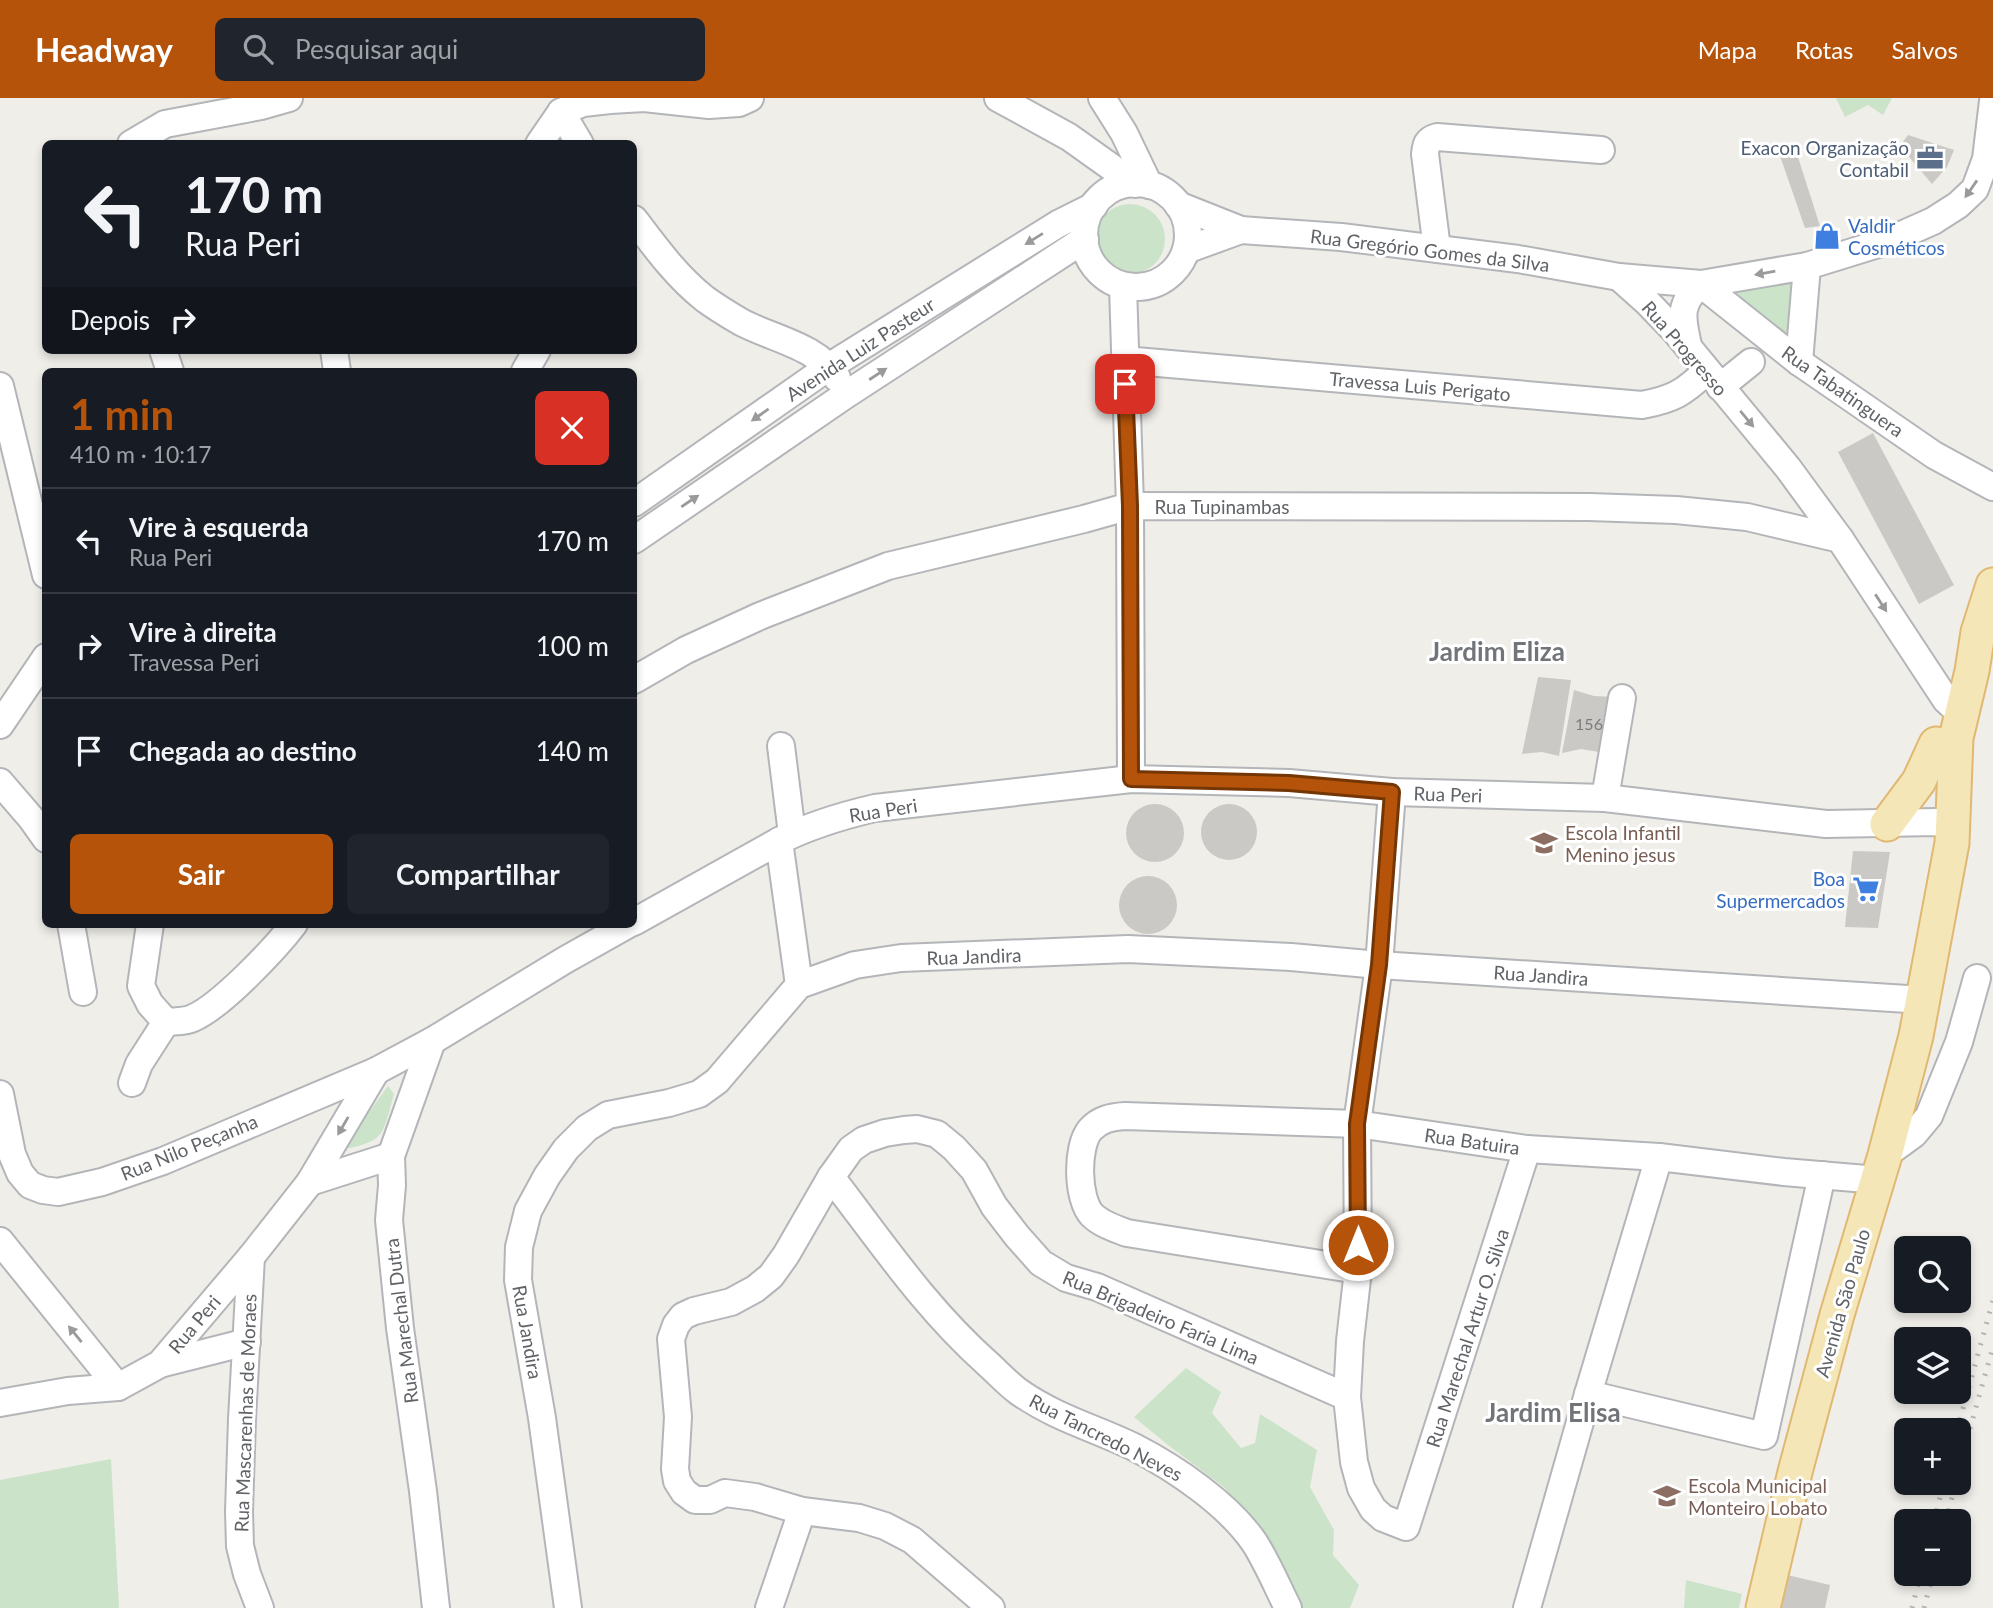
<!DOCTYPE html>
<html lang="pt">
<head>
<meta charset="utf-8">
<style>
	:root { --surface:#171b24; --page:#20242c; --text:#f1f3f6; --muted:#9ea1a6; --line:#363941; --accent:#b45309 }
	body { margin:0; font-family:Lato,sans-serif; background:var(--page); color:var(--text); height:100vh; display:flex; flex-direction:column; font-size:26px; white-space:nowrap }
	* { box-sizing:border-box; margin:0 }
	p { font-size:23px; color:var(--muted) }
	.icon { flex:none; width:38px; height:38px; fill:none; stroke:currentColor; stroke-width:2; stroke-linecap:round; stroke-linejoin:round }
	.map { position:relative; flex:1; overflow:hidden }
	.sheet { position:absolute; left:42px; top:270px; width:595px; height:560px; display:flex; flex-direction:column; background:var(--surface); border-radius:10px; box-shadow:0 4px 10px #0003 }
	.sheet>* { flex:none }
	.banner { position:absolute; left:42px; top:42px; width:595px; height:214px; border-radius:10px; box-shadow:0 4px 10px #0003; background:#171b24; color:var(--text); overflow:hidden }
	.fabs { position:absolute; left:1894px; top:1138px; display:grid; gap:14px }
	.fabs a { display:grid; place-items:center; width:77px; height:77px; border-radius:10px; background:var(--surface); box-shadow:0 4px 10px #0003; font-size:35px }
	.pin { position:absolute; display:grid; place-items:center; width:60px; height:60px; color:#fff; margin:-30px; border-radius:14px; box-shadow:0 4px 10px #0006 }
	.me { position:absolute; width:77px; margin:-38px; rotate:0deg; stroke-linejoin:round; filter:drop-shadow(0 0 5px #0008) }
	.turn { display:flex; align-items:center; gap:24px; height:147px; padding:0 28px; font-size:32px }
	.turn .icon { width:91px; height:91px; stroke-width:2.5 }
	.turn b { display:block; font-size:49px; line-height:60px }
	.then { display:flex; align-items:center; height:66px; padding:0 28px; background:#0003; gap:14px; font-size:26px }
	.round { display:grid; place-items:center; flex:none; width:74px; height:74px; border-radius:10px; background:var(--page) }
	.overview { display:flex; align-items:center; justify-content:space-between; height:119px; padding:0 28px }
	h1 { font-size:42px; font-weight:700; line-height:52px; color:var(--accent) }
	.action { display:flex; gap:14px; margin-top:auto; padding:14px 28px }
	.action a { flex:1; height:80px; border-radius:10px; background:var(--accent); color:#fff; font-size:28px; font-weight:700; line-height:80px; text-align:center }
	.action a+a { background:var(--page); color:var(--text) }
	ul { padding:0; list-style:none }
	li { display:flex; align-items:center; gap:21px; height:105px; padding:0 28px; border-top:2px solid var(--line) }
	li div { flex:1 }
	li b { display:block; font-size:26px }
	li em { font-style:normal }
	header { display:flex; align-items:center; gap:42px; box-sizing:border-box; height:98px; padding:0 35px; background:var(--accent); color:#fff }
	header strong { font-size:33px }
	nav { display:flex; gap:38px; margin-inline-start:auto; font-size:24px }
	.search { width:490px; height:63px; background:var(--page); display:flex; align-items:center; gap:18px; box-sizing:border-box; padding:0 24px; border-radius:10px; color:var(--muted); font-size:26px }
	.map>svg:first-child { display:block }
	.green { fill:#cbe4c9 }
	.building { fill:#cbc9c5 }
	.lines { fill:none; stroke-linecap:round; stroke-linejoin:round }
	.minor-casing { stroke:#b4b5b9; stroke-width:30 }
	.major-casing { stroke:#e0b872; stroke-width:37 }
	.minor { stroke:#fff; stroke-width:26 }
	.major { stroke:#f5e6b8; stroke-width:33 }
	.rail { stroke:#b4b5b5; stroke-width:5; stroke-dasharray:2 9; stroke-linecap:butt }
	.oneway { fill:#989a9c }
	.route-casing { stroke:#753606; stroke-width:18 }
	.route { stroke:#b45309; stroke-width:12 }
	.labels { text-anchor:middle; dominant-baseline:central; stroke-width:6; stroke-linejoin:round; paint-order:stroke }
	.number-label { font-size:16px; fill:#7b7c7e }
	.service-label { font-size:19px; fill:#4e5e75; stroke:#fff; text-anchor:end }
	.shop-label { font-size:19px; fill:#366cbe; stroke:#fff; text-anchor:start }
	.street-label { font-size:19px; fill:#606367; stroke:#fff }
	.education-label { font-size:19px; fill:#785e54; stroke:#fff; text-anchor:start }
	.district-label { font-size:26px; font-weight:bold; fill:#717579; stroke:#fff }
</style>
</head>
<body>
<header>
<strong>Headway</strong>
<div class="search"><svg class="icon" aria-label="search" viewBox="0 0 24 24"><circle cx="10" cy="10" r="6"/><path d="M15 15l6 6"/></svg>Pesquisar aqui</div>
<nav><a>Mapa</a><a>Rotas</a><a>Salvos</a></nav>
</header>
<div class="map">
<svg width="1993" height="1510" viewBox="0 0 1993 1510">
	<rect width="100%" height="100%" fill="#f0eee9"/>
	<g class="green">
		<polygon points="1836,0 1892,0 1883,17 1868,7 1845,19"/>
		<circle cx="1130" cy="141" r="35"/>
		<polygon points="1799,174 1787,242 1716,188"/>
		<path d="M388,988L394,996C382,1038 386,1043 341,1052Z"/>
		<polygon points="1186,1270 1221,1294 1212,1315 1241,1350 1255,1345 1260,1316 1317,1352 1310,1389 1334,1432 1333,1457 1359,1487 1350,1510 1297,1510 1285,1484 1225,1390 1168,1347 1134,1319"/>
		<polygon points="111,1361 119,1510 0,1510 0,1382"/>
		<polygon points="1686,1482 1742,1496 1739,1510 1684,1510"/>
	</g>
	<g class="building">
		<polygon points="1908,37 1954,52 1947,69 1932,86 1900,48"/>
		<polygon points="1787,53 1788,58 1797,56 1820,128 1805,130 1779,55"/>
		<polygon points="1873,335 1954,487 1919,506 1838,354"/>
		<polygon points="1538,579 1571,582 1559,658 1542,654 1522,656"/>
		<polygon points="1574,592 1594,598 1615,599 1605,655 1581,651 1562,655"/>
		<circle cx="1155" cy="735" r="29"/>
		<circle cx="1229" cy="734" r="28"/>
		<polygon points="1853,753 1890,754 1878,830 1845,829"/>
		<circle cx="1148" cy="807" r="29"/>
		<polygon points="1783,1476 1830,1487 1825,1510 1774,1510"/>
	</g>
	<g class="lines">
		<defs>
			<g id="minor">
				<polyline points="998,0 1069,39 1135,86"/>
				<polyline points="1102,0 1124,35 1149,87"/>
				<polyline points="561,14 580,46"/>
				<polyline points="131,46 165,26 261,8 289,0"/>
				<polyline points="539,46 561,14 583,5 610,2 644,0 709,7 739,5 750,0"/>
				<circle cx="1136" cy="137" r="52"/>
				<polyline points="1178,107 1241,132 1341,139 1518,161 1619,179 1701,186 1807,168 1888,143 1933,123 1958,107 1975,91 1986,61 1993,3"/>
				<path d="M634,121C655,149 677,179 705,201C716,209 729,217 741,224C773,241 818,248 837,280"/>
				<path d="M1437,151L1425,56C1426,46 1427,42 1437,39L1601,52"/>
				<polyline points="1186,152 1241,132"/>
				<polyline points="1619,179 1647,204 1674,232 1788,370 1840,441 1946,602 1961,616"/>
				<polyline points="1701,186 1799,264 1934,357 1993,389"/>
				<polyline points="1123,188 1130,408 1131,681"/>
				<path d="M1688,247C1682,220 1678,206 1701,186"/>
				<polyline points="163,252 170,273"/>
				<polyline points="334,252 337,273"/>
				<path d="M1124,262L1642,307C1674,301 1683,295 1707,273"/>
				<polyline points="1799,264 1807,168"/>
				<polyline points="525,273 537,252"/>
				<polyline points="0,288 46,477"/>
				<polyline points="1720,289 1751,264"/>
				<polyline points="634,405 830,268 1058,126 1094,108"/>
				<polyline points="634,442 847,296 1085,141"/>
				<polyline points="634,582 686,552 760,518 888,468 1084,421 1130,408 1589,409 1676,412 1747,419 1840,441"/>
				<polyline points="0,627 46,559"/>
				<polyline points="781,648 792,736"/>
				<polyline points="0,684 31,720 46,741"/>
				<polyline points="1392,694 1379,867 1357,1026 1358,1172 1350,1243 1347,1299 1354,1364 1361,1390 1373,1411 1383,1420 1406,1429 1527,1051"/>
				<polyline points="1605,700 1622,600"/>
				<polyline points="779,743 799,887"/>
				<path d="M634,824L779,743C810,727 841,718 875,710L1131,681L1289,685L1392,694L1605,700L1826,726L1937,724L1953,726"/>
				<polyline points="71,826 83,894"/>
				<polyline points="150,826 141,888 150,906 166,924"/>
				<path d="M166,924C175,923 185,924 193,920C221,908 275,851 294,826"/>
				<polyline points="432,943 391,1058 392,1087 389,1122 400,1230 423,1393 436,1510"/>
				<polyline points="132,985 139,966 166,924"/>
				<polyline points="0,996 12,1056 20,1075 30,1087 43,1092 58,1094 102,1084 163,1063 376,973 432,943 565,862 629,826"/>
				<polyline points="1885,1057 1914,1036 1929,1018 1959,944 1977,880"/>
				<path d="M831,1079C882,1145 925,1210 988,1266C998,1275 1008,1286 1019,1294C1056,1320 1095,1330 1134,1349C1175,1370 1228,1406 1254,1444C1266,1462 1278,1490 1288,1510"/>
				<polyline points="310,1084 391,1058"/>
				<polyline points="0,1143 118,1289"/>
				<polyline points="251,1159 242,1321 239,1413 240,1448 247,1476 260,1510"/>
				<path d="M1358,1172L1127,1135C1116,1131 1101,1126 1092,1117C1077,1101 1076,1049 1090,1032C1100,1021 1111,1019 1125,1018L1357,1026L1527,1051L1659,1059L1784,1074L1878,1082"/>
				<polyline points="160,1266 247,1244"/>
				<polyline points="1588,1296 1764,1338 1822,1077"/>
				<polyline points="0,1305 68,1293 118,1289 160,1266 251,1159 310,1084 376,973"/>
				<polyline points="568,1510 542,1320 518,1182 519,1149 528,1113 547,1078 566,1051 587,1030 608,1017 669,1005 699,996 717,983 799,887 855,867 901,860 1128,851 1291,859 1379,867 1923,902"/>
				<polyline points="769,1510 802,1413"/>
				<polyline points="991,1510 912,1442 885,1428 859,1420 802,1413 755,1399 725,1395 710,1402 695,1402 684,1394 677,1383 675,1371 678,1319 671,1241 676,1227 683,1218 694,1213 731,1204 755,1191 771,1178 786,1157 831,1079 851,1051 864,1042 885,1035 904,1032 917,1031 937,1036 954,1050 974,1072 994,1108 1017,1138 1041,1165 1066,1180 1097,1189 1347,1299"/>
				<polyline points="1527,1510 1588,1296 1659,1059"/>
			</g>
			<g id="major">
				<polyline points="1887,726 1919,683 1936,646"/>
				<polyline points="1763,1510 1795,1374 1837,1217 1885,1057 1916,938 1952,745 1956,640 1972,573 1978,534 1993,487"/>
			</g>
		</defs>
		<use href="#minor" class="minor-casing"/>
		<use href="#major" class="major-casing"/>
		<use href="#minor" class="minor"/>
		<use href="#major" class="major"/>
		<g class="rail">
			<polyline points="1957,1332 1993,1202"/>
			<polyline points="1958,1373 1993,1249"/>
			<polyline points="1934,1423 1944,1384"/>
			<polyline points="1946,1423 1956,1384"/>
			<polyline points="1912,1510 1921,1475"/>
			<polyline points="1924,1510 1933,1475"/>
		</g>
	</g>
	<defs><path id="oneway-solid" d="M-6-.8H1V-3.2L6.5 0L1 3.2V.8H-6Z" transform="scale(1.75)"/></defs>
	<g class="oneway">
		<use href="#oneway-solid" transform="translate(1971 91) rotate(125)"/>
		<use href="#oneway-solid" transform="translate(1034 141) rotate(148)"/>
		<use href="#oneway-solid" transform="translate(1765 175) rotate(170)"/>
		<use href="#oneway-solid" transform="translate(878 276) rotate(-33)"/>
		<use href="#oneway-solid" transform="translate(760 317) rotate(145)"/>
		<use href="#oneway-solid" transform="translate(1747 321) rotate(50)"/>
		<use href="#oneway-solid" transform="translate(690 403) rotate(-34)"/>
		<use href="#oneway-solid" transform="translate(1881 505) rotate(57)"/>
		<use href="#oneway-solid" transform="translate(343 1028) rotate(120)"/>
		<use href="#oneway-solid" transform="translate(75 1236) rotate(-129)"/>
	</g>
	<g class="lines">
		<defs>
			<polyline id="route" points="1125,286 1130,408 1131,681 1289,685 1392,694 1379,867 1357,1026 1358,1147"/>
		</defs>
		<use href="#route" class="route-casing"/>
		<use href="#route" class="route"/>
	</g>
	<defs>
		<symbol id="office-bare" viewBox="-9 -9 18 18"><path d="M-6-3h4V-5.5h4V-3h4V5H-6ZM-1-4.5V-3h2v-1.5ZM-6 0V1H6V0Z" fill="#5c6f8a" stroke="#fff" stroke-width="2.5" paint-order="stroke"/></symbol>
		<symbol id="shop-bare" viewBox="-9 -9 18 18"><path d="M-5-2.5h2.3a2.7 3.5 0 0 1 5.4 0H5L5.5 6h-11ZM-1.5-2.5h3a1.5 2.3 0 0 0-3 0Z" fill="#3f7fe0" stroke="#fff" stroke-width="2.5" paint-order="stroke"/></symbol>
		<symbol id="school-bare" viewBox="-9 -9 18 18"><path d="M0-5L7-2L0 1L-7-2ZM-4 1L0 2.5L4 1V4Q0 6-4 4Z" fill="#8d6e63" stroke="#fff" stroke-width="2.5" paint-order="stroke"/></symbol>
		<symbol id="supermarket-bare" viewBox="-9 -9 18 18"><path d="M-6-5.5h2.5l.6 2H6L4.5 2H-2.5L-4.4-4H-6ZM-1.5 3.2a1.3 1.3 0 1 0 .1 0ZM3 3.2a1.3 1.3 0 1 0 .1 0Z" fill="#3f7fe0" stroke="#fff" stroke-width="2.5" paint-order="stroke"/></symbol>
	</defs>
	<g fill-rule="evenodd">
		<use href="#office-bare" x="1911" y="41" width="38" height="38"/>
		<use href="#shop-bare" x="1808" y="119" width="38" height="38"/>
		<use href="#school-bare" x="1525" y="726" width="38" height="38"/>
		<use href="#supermarket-bare" x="1847" y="772" width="38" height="38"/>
		<use href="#school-bare" x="1648" y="1379" width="38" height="38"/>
	</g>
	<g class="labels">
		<g class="number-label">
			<text x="1589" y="625">156</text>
		</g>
		<g class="service-label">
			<text x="1909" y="49">Exacon Organização<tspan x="1909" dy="22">Contabil</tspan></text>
		</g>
		<g class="shop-label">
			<text x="1848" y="127">Valdir<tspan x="1848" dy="22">Cosméticos</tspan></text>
			<text x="1845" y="780" text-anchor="end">Boa<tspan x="1845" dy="22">Supermercados</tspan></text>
		</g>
		<g class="street-label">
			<text transform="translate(1430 152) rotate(7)">Rua Gregório Gomes da Silva</text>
			<text transform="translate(1685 250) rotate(49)">Rua Progresso</text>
			<text transform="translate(860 251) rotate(-33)">Avenida Luiz Pasteur</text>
			<text transform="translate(1420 288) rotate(5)">Travessa Luis Perigato</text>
			<text transform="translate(1843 293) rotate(35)">Rua Tabatinguera</text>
			<text x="1222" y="408">Rua Tupinambas</text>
			<text transform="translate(1448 696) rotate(2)">Rua Peri</text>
			<text transform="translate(883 712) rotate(-9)">Rua Peri</text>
			<text transform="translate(974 858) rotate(-2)">Rua Jandira</text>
			<text transform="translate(1541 877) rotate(4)">Rua Jandira</text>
			<text transform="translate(1472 1043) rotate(8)">Rua Batuira</text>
			<text transform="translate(189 1049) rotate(-22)">Rua Nilo Peçanha</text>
			<text transform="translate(1842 1205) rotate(-74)">Avenida São Paulo</text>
			<text transform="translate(1161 1219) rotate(23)">Rua Brigadeiro Faria Lima</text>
			<text transform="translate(401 1223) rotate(-97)">Rua Marechal Dutra</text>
			<text transform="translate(194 1226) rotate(-50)">Rua Peri</text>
			<text transform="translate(528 1234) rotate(80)">Rua Jandira</text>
			<text transform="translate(1467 1240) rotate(-72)">Rua Marechal Artur O. Silva</text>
			<text transform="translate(245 1315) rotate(-88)">Rua Mascarenhas de Moraes</text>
			<text transform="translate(1106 1339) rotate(27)">Rua Tancredo Neves</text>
		</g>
		<g class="education-label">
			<text x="1565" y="734">Escola Infantil<tspan x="1565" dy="22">Menino jesus</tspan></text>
			<text x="1688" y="1387">Escola Municipal<tspan x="1688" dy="22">Monteiro Lobato</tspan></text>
		</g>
		<g class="district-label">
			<text x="1497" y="553">Jardim Eliza</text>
			<text x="1553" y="1314">Jardim Elisa</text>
		</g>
	</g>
</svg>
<div class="fabs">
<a><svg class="icon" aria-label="search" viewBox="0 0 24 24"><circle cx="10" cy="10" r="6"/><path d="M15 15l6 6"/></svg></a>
<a><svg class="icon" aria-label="layers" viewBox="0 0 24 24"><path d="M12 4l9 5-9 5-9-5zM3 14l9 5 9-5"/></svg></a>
<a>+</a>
<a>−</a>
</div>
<div class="pin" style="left:1125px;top:286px;background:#d93025"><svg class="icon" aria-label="arrive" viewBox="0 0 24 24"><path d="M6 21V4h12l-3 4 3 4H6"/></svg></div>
<svg class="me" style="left:1358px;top:1147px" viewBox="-20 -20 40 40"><circle r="17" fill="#b45309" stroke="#fff" stroke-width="3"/><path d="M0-11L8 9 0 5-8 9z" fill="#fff"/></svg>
<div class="banner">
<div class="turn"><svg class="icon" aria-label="left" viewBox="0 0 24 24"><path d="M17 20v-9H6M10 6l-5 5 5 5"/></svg><div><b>170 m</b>Rua Peri</div></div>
<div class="then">Depois<svg class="icon" aria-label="right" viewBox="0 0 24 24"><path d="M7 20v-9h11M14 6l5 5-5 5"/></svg></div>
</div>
<section class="sheet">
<div class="overview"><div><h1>1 min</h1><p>410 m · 10:17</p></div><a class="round" style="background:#d93025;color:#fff"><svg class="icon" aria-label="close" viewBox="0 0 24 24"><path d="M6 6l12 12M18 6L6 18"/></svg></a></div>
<ul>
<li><svg class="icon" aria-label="left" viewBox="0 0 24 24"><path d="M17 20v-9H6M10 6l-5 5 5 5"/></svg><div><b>Vire à esquerda</b><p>Rua Peri</p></div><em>170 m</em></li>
<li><svg class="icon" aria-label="right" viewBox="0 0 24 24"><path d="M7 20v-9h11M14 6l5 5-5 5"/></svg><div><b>Vire à direita</b><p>Travessa Peri</p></div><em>100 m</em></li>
<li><svg class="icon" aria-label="arrive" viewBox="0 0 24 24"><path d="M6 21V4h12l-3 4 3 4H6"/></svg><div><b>Chegada ao destino</b></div><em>140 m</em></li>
</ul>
<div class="action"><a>Sair</a><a>Compartilhar</a></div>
</section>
</div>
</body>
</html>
